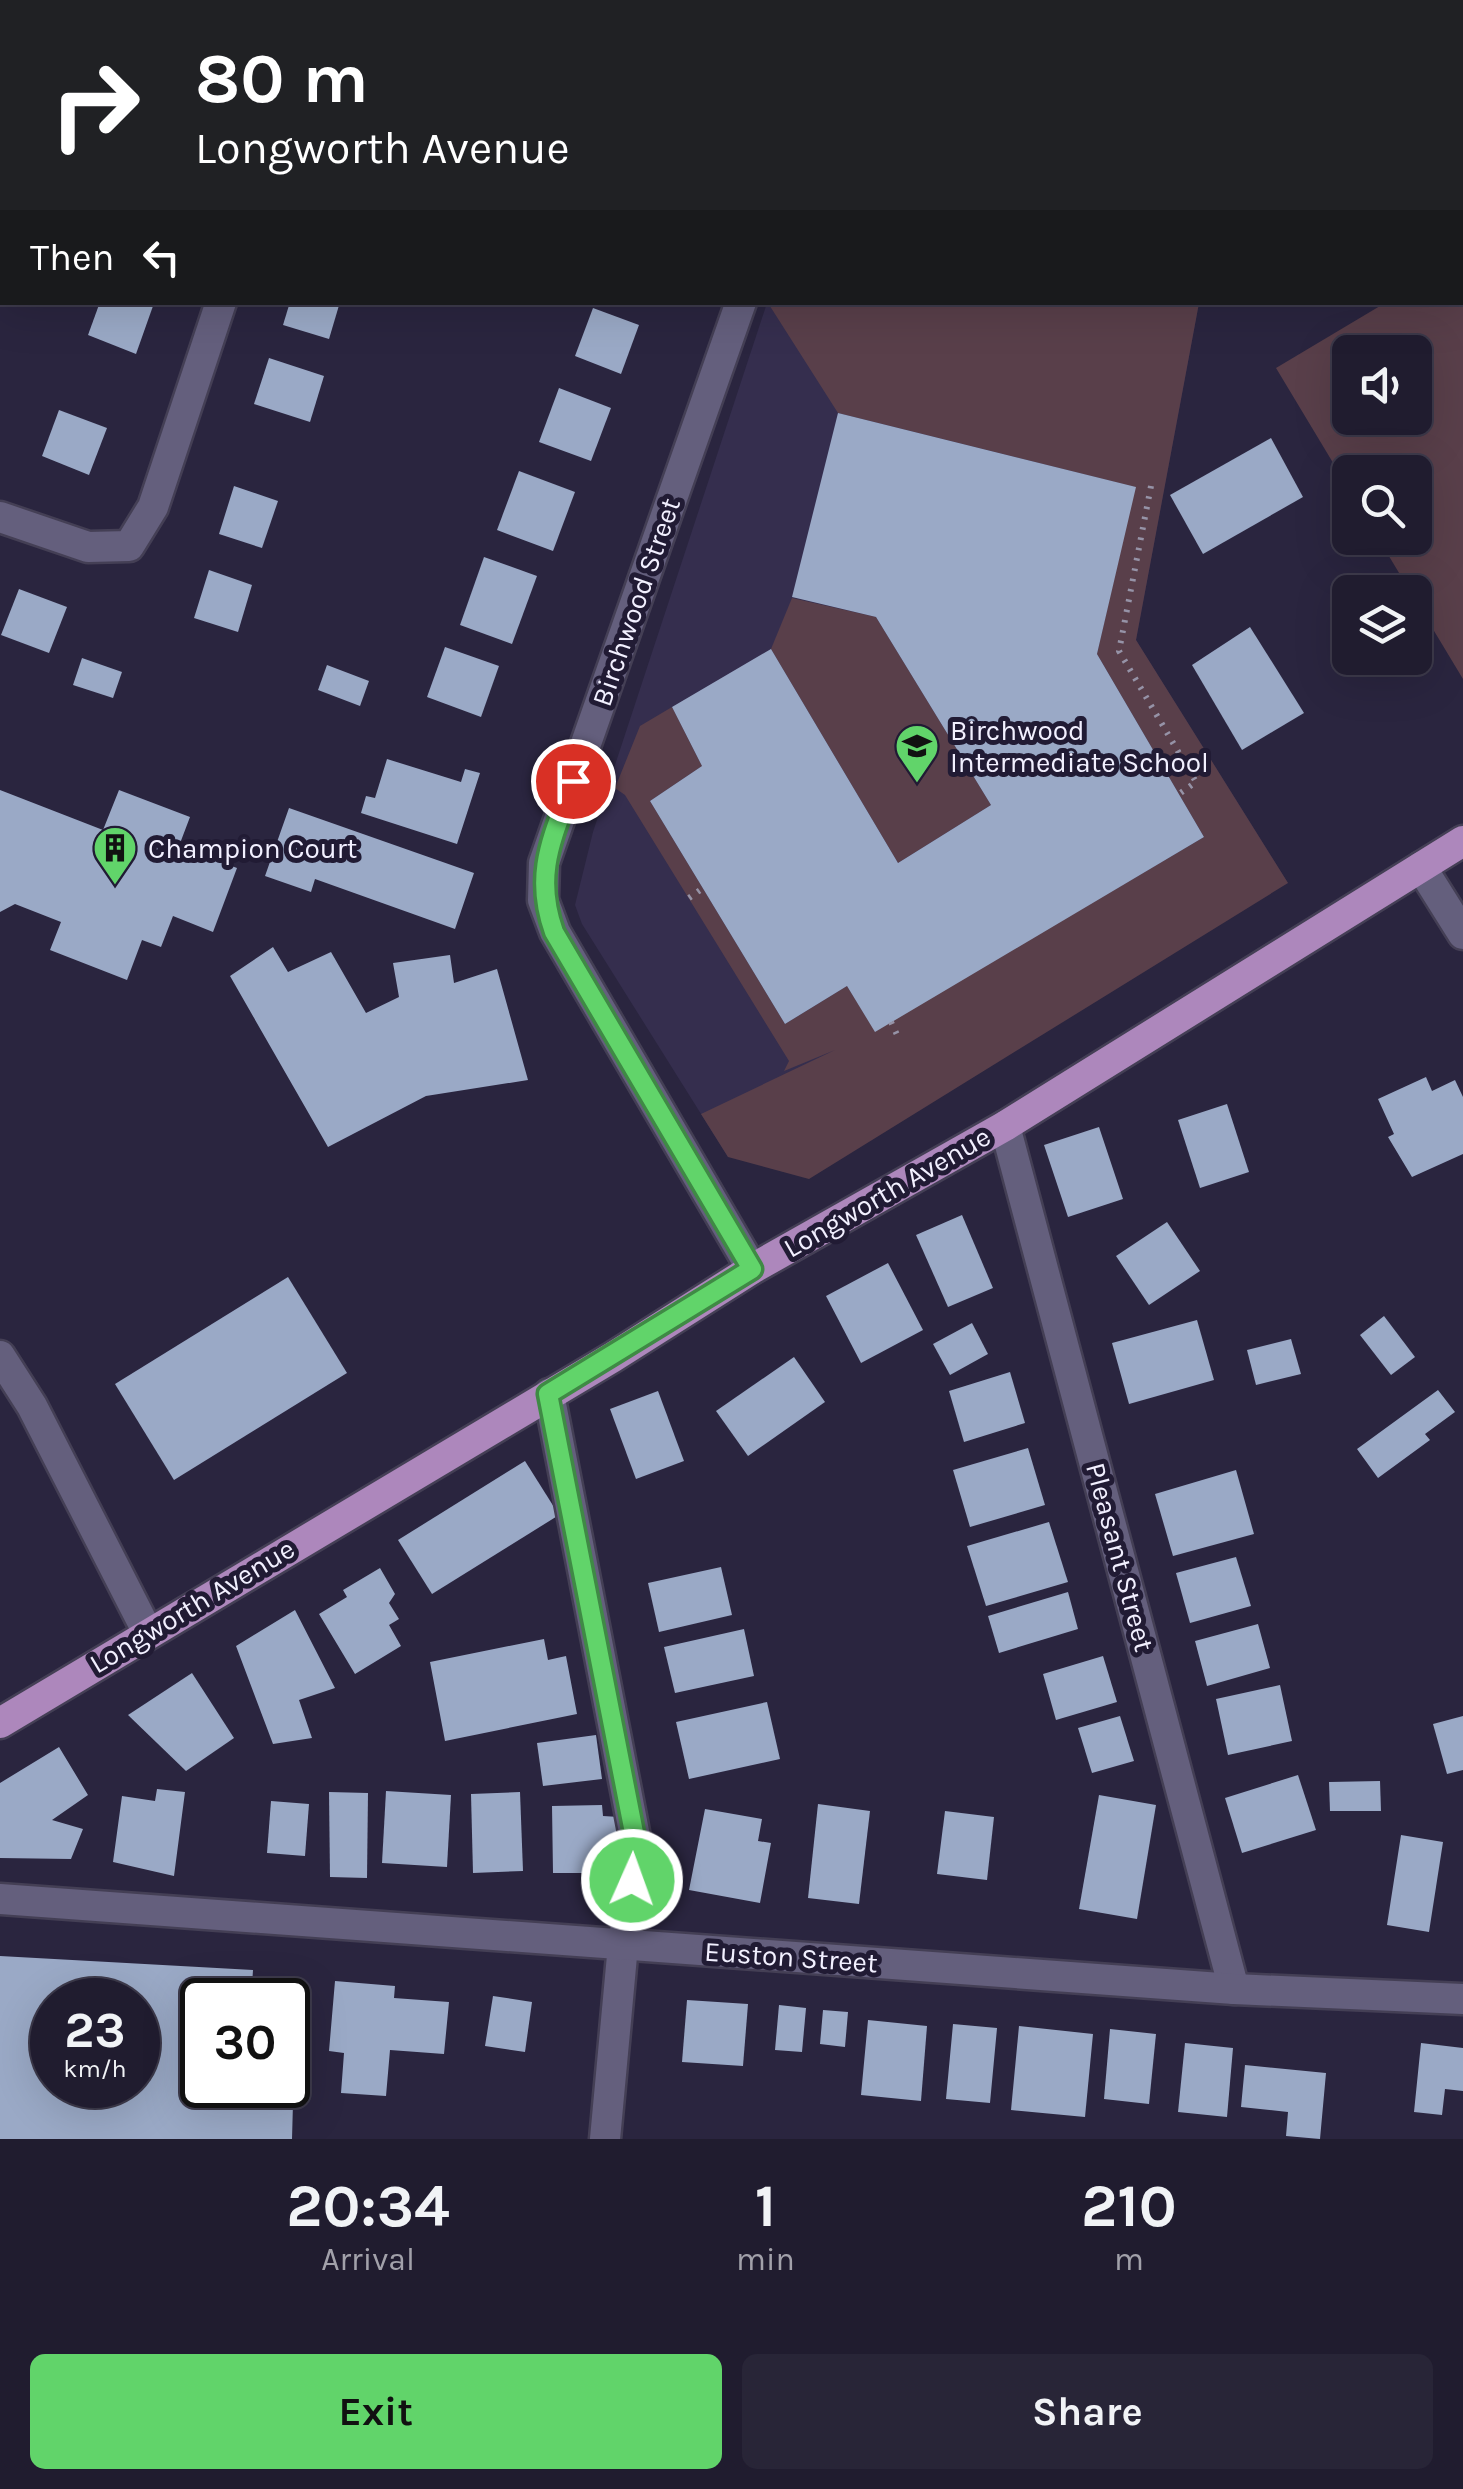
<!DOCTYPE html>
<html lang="en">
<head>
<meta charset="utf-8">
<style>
	:root { --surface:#201c2f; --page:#282537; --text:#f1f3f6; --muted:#a2a1aa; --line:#3d3a4b; --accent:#61d46a }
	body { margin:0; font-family:Karla,sans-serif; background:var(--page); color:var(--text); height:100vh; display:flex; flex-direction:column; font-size:38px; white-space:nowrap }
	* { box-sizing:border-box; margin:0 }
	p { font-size:32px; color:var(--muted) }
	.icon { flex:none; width:55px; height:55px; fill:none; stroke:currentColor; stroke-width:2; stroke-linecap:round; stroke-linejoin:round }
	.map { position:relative; height:2139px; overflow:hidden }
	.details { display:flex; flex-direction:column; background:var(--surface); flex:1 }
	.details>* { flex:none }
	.banner { position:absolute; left:0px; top:0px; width:1465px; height:305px; box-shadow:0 10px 40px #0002,0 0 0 2px var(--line); background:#202124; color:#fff; overflow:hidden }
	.controls { position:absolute; left:1332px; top:335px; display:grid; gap:20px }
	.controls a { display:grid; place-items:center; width:100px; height:100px; border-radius:15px; background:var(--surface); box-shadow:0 10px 40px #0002,0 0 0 2px var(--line); font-size:50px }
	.speed { position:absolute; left:30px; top:1978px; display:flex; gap:20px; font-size:50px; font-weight:700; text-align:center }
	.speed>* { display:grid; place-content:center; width:130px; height:130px; border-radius:50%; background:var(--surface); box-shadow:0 10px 40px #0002,0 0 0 2px var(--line); line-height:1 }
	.speed small { font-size:25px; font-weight:400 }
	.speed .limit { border:5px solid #111; border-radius:15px; background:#fff; color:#111 }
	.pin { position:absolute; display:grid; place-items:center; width:85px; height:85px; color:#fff; margin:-42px; border:5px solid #fff; border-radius:50%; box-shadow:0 2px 10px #0007 }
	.me { position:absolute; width:110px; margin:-55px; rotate:2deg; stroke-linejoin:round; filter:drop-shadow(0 0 8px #0008) }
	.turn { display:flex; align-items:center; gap:35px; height:210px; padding:0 30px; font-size:45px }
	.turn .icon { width:130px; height:130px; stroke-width:2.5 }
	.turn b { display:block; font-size:70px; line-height:85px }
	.then { display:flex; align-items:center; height:95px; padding:0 30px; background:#0003; gap:20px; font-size:38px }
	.eta { display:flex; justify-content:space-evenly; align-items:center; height:170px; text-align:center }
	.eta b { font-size:60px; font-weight:700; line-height:70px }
	.action { display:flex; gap:20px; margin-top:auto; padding:20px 30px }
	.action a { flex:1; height:115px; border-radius:15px; background:var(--accent); color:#111; font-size:40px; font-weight:700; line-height:115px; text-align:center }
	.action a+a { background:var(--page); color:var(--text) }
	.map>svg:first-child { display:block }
	.built { fill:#352e4e }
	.green { fill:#593f4a; fill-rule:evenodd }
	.building { fill:#9aa9c6; fill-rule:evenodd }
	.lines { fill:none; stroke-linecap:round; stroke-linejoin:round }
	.minor-casing { stroke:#443f55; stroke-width:35 }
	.major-casing { stroke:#443f55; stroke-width:35 }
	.path { stroke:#9693a7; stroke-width:6; stroke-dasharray:2.5 8; stroke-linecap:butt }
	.minor { stroke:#645f7d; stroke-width:30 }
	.major { stroke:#ad87bc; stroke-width:30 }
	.route-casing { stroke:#3f8a45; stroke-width:25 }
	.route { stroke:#61d46a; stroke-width:18 }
	.labels { text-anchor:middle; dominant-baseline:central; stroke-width:10; stroke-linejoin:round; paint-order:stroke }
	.street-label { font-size:28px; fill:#f2f0ff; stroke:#211b34 }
	.poi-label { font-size:28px; fill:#f2f0ff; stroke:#211b34; text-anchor:start }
</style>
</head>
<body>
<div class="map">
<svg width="1463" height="2139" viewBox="0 0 1463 2139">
	<rect width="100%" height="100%" fill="#2a253f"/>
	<polygon class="built" points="767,303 1199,303 1136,640 1288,883 728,1157 582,924 575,905 593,832"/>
	<g class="green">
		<path d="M1463,256V679L1378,538H1415V472H1350V491L1276,368L1385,303L1462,302ZM1350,352H1415V418H1350Z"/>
		<polygon points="768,303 1199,303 1136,640 1288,883 809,1179 728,1157 701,1114 835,1050 784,1071 789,1061 625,795 615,788 640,726 672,707 702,766 650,801 785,1024 847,986 875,1031 1204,837 1097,654 1135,487 838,413"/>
		<polygon points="792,598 876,617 991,805 898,863 771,649"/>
	</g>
	<g class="building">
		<polygon points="100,302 153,306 136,354 88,335"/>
		<polygon points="290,302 340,302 329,339 283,325"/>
		<polygon points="593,308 639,325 621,374 575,356"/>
		<polygon points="269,358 324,376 310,422 254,404"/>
		<polygon points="559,388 611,408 591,461 539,442"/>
		<polygon points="59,410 107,428 89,475 42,456"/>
		<polygon points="838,413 1136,487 1097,654 1204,837 875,1032 847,986 785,1024 650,801 702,766 672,707 771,649 898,863 991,805 876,617 792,597"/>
		<polygon points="1271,438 1303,497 1203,554 1170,495"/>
		<polygon points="519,471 575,492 553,551 497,530"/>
		<polygon points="234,486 278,501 262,548 219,534"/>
		<polygon points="484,557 537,576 512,644 460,625"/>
		<polygon points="209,570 252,585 238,632 194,618"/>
		<polygon points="19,589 67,607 49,653 1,635"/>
		<polygon points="1250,627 1304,713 1242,750 1192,665"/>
		<polygon points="445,647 499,666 481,717 427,697"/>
		<polygon points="82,658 122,672 113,698 73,685"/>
		<polygon points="327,665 369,681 360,706 318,690"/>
		<polygon points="387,759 461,782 465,769 480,773 457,844 361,813 366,796 375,798"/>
		<polygon points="0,790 103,830 119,790 190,817 179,846 237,868 213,932 173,916 161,947 142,940 127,980 50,950 61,922 15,904 0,912"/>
		<polygon points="289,808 474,873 455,929 315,879 311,892 265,876"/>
		<polygon points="273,947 288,972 331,952 366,1013 399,997 393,963 450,955 454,983 497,969 528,1080 426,1096 328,1147 230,976"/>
		<polygon points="1426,1077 1432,1091 1455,1080 1463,1097 1463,1154 1412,1177 1388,1137 1394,1134 1378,1099"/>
		<polygon points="1227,1104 1249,1172 1200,1188 1178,1120"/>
		<polygon points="1099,1127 1123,1199 1068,1217 1044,1145"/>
		<polygon points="962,1215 993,1288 948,1307 916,1235"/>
		<polygon points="1167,1222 1200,1271 1149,1305 1116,1256"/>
		<polygon points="888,1263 923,1330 861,1363 826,1296"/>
		<polygon points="288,1277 347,1373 174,1480 115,1384"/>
		<polygon points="1384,1316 1415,1357 1391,1375 1360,1335"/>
		<polygon points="1197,1320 1214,1380 1129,1404 1112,1343"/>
		<polygon points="972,1323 988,1354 950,1375 933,1344"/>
		<polygon points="1291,1339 1301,1374 1256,1385 1247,1350"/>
		<polygon points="794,1357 825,1402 748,1456 716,1411"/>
		<polygon points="1010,1372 1025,1423 964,1442 949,1391"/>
		<polygon points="1438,1390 1455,1412 1425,1434 1430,1440 1378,1478 1357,1449"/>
		<polygon points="658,1391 684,1461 636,1479 610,1409"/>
		<polygon points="1028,1448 1045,1505 970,1527 953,1470"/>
		<polygon points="525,1461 559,1515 432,1594 398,1540"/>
		<polygon points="1236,1470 1254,1534 1173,1556 1155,1494"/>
		<polygon points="1049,1522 1068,1582 986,1606 967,1546"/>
		<polygon points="1236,1557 1251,1606 1190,1623 1176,1573"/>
		<polygon points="721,1567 732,1615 659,1632 648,1583"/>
		<polygon points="380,1568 395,1594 389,1603 399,1619 389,1625 401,1646 355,1674 319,1614 347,1597 343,1590"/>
		<polygon points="1068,1592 1078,1629 999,1653 988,1616"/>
		<polygon points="295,1610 335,1688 299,1700 312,1738 273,1744 236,1646"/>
		<polygon points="1258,1624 1270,1668 1207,1686 1195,1641"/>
		<polygon points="744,1629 754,1676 675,1693 664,1647"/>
		<polygon points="544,1639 548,1660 566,1656 577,1714 445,1741 430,1662"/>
		<polygon points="1103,1656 1117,1702 1056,1720 1043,1674"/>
		<polygon points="192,1673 234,1738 186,1771 128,1715"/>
		<polygon points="1280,1685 1292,1741 1228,1755 1216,1699"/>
		<polygon points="767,1702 780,1759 689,1779 676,1722"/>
		<polygon points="1120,1716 1134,1761 1092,1773 1078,1728"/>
		<polygon points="1463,1716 1463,1770 1447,1774 1433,1724"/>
		<polygon points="596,1735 602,1779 543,1786 537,1743"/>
		<polygon points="59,1747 88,1795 52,1820 83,1829 71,1859 0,1858 0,1783"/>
		<polygon points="1298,1775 1316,1830 1242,1853 1225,1798"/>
		<polygon points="1380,1781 1381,1811 1330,1811 1329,1782"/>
		<polygon points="157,1789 185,1792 174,1876 113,1862 122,1796 155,1801"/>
		<polygon points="386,1791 451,1795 447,1867 382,1863"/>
		<polygon points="329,1792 368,1793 367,1878 330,1877"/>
		<polygon points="520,1792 523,1871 473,1873 471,1794"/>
		<polygon points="1099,1795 1156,1805 1137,1919 1079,1909"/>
		<polygon points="271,1801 309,1804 305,1856 267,1853"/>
		<polygon points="818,1804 870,1811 859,1904 808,1898"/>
		<polygon points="602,1805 603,1816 619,1817 620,1873 553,1873 552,1806"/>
		<polygon points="705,1809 762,1819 758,1841 771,1843 760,1903 689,1890"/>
		<polygon points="945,1811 994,1817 987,1880 937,1874"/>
		<polygon points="1401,1835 1443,1842 1429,1932 1387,1925"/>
		<path d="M0,1956L253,1970L251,2000H202V2085H246L245,2099L293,2103L292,2139H0ZM52,2000H138V2085H52Z"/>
		<polygon points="335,1981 395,1986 394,1998 449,2002 444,2054 390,2050 386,2096 341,2093 344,2053 329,2051"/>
		<polygon points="493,1996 532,2002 525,2052 485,2046"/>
		<polygon points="687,2000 748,2004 743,2066 682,2062"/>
		<polygon points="779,2005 806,2008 802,2052 775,2050"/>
		<polygon points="823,2010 848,2012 845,2047 820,2044"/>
		<polygon points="868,2020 927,2026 921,2101 861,2095"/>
		<polygon points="953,2024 997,2028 990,2103 946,2099"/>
		<polygon points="1019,2026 1093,2034 1085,2117 1011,2110"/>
		<polygon points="1110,2029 1156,2034 1149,2104 1104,2099"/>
		<polygon points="1185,2043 1233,2048 1227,2117 1178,2112"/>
		<polygon points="1421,2043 1463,2048 1463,2091 1445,2089 1442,2115 1414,2112"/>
		<polygon points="1245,2065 1326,2073 1320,2139 1286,2136 1288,2112 1241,2107"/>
	</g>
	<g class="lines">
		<defs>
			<g id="minor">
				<polyline points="340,2 342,0"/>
				<polyline points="847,2 848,0"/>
				<polyline points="741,302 544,863 543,900 555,932 752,1269"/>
				<polyline points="0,517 88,547 129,546 153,507 221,302"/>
				<polyline points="1421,867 1463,934"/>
				<polyline points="1005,1126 1234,1989"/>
				<polyline points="0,1356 32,1406 147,1631"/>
				<polyline points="549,1394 637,1847 623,1945 605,2139"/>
				<polyline points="0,1899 1234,1989 1463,1999"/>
			</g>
			<polyline id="major" points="0,1723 613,1357 752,1269 1005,1126 1463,841"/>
		</defs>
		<use href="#minor" class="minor-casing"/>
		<use href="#major" class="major-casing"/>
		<g class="path">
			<polyline points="1151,486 1119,651 1196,782 1179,794"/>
			<polyline points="689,898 703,888"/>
			<polyline points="891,1022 899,1039"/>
		</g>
		<use href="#minor" class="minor"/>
		<use href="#major" class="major"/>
	</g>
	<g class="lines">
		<defs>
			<path id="route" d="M573,781C553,837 533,873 554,932L752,1269L548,1394L637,1848L632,1880"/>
		</defs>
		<use href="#route" class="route-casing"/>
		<use href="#route" class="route"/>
	</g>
	<defs>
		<symbol id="school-pin" viewBox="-11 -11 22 30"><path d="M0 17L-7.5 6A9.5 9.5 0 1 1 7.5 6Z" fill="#61d46a" stroke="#211b34"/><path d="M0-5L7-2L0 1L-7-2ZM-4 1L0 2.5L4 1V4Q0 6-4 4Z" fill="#111"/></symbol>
		<symbol id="building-pin" viewBox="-11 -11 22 30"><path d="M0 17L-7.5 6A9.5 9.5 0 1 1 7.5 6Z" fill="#61d46a" stroke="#211b34"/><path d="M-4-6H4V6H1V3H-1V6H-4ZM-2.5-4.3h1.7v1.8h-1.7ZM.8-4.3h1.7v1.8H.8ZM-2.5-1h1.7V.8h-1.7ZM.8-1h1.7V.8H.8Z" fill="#111"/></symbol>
	</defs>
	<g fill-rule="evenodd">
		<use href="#school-pin" x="892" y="721" width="50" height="68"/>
		<use href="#building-pin" x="90" y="823" width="50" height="68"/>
	</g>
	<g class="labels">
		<g class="street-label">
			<text transform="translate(636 602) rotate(-71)">Birchwood Street</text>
			<text transform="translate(887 1192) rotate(-30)">Longworth Avenue</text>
			<text transform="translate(1120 1557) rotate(75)">Pleasant Street</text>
			<text transform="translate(192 1606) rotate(-31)">Longworth Avenue</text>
			<text transform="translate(791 1957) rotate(4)">Euston Street</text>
		</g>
		<g class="poi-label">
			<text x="950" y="730">Birchwood<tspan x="950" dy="32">Intermediate School</tspan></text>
			<text x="148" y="848">Champion Court</text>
		</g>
	</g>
</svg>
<div class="controls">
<a><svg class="icon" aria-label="sound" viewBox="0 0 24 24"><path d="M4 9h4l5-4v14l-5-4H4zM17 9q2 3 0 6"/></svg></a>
<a><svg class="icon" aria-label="search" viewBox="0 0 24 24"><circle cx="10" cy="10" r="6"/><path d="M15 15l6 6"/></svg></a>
<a><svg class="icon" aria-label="layers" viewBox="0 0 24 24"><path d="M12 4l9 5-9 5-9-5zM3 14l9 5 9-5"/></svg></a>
</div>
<div class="speed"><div>23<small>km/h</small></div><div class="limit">30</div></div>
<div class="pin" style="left:573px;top:781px;background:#d93025"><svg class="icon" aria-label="arrive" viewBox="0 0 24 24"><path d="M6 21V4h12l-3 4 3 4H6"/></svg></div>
<svg class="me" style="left:632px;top:1880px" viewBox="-20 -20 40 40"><circle r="17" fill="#61d46a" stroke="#fff" stroke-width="3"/><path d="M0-11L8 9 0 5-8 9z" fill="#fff"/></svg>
<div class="banner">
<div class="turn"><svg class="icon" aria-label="right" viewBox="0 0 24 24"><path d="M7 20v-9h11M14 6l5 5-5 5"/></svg><div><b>80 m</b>Longworth Avenue</div></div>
<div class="then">Then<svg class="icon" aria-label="left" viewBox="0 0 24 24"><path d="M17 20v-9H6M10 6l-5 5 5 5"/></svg></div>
</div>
</div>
<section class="details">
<div class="eta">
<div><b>20:34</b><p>Arrival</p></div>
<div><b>1</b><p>min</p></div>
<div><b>210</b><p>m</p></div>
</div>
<div class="action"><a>Exit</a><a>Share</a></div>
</section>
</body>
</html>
